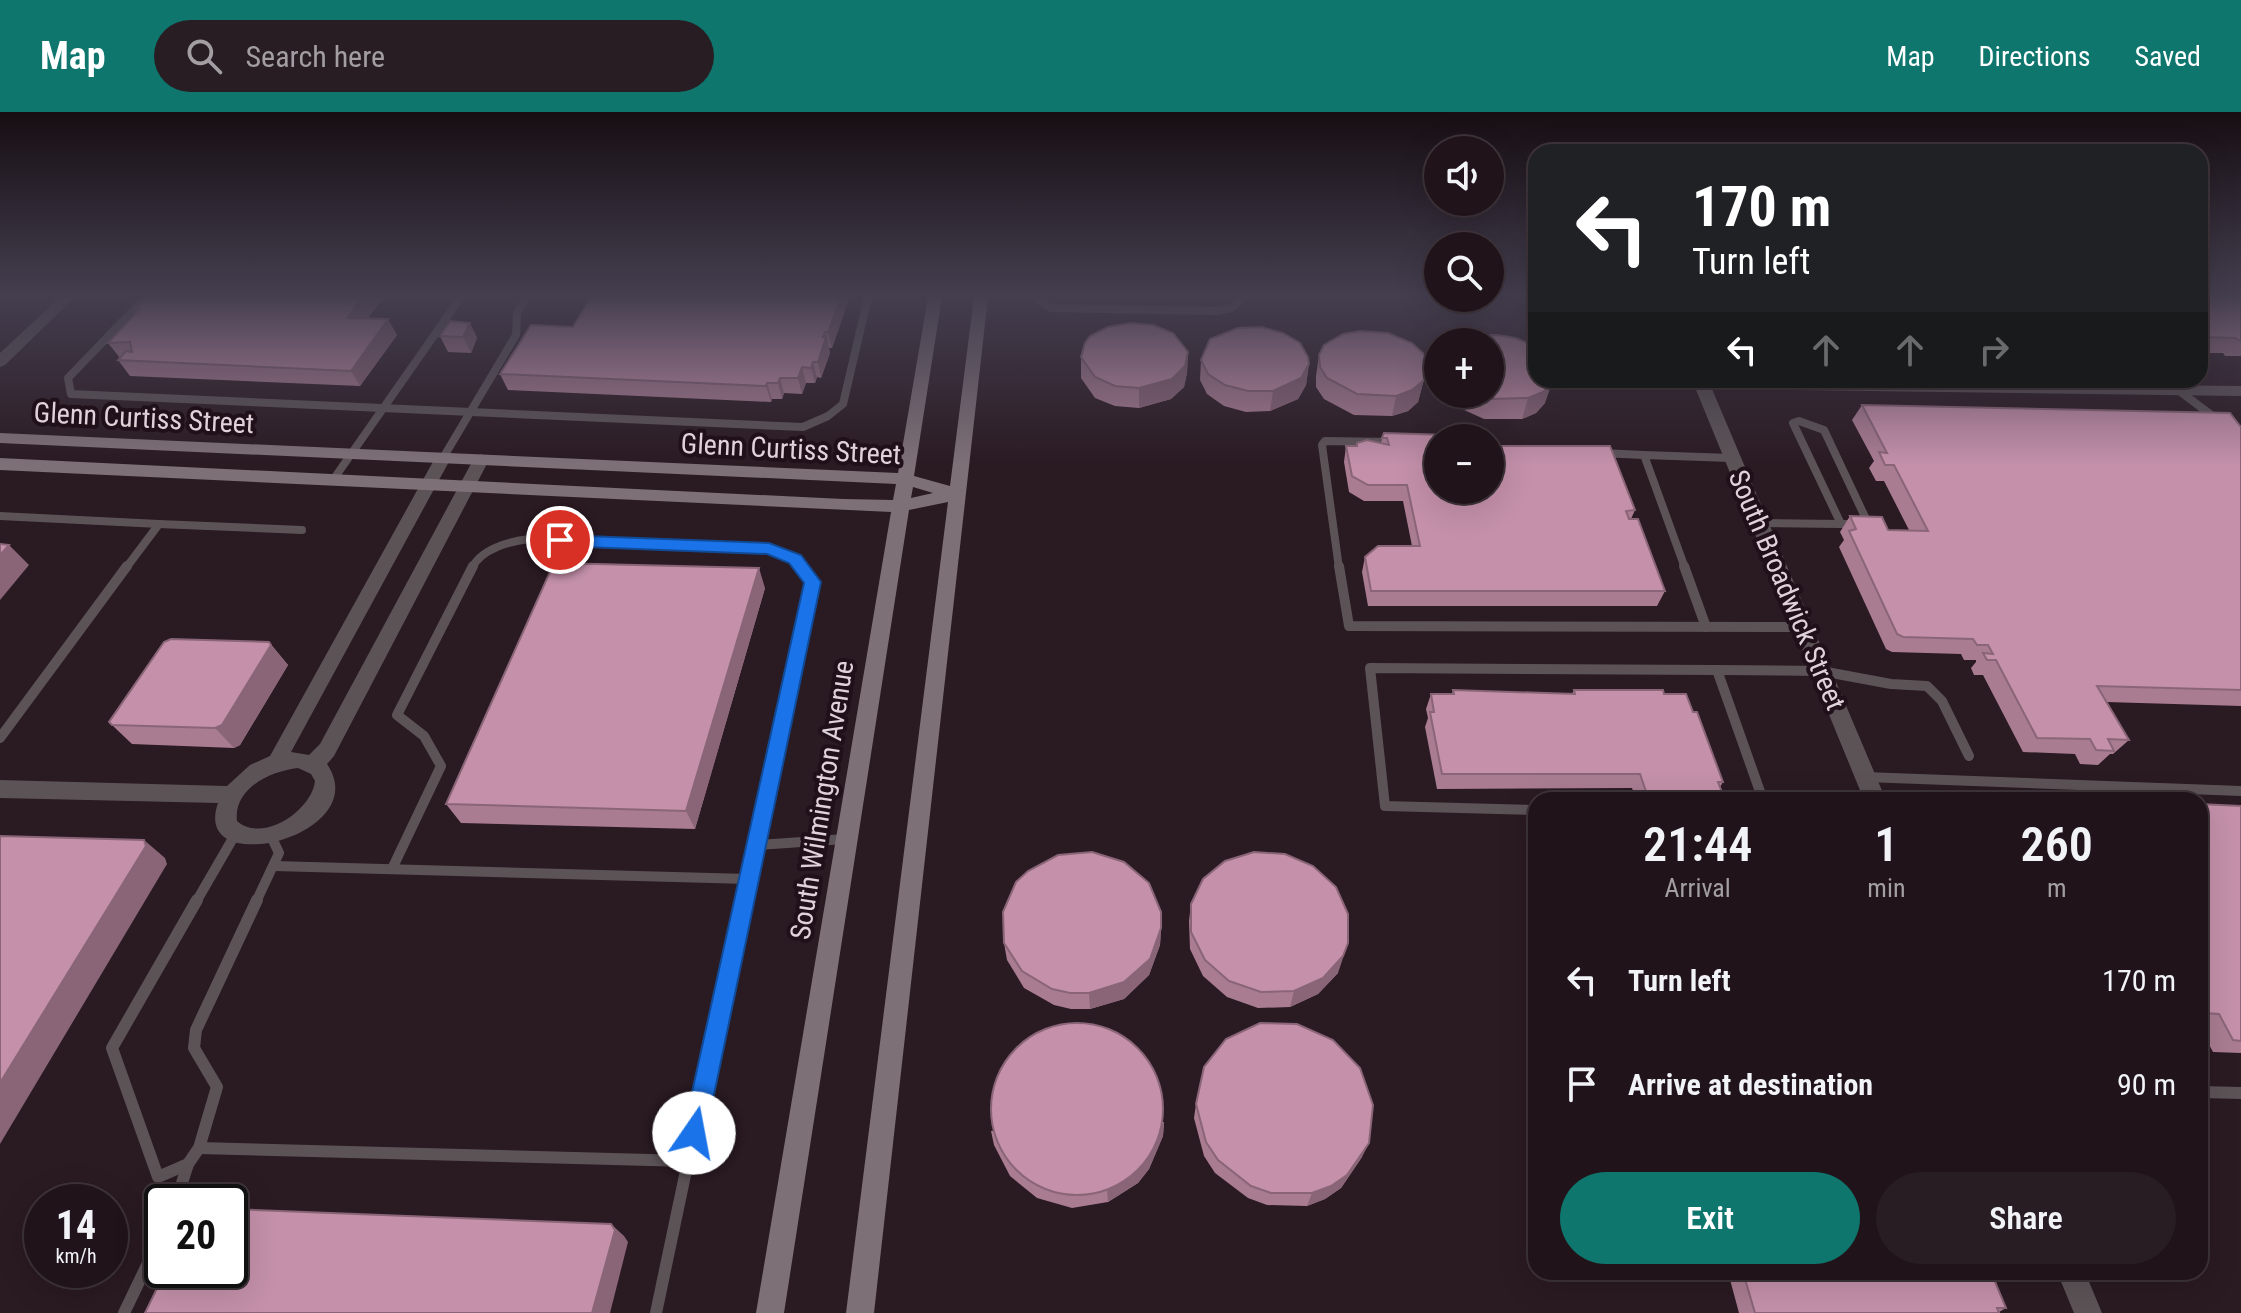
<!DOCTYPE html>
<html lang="en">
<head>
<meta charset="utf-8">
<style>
	:root { --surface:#20141a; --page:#281d23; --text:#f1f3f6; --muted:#a29ea2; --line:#3d3339; --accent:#0f766e }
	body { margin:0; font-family:"Roboto Condensed",sans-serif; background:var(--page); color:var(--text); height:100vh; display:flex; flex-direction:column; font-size:30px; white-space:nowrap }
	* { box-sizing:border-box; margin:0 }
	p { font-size:26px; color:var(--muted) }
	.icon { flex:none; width:44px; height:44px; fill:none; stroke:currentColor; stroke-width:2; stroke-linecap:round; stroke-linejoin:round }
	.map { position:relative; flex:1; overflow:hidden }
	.details { position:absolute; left:1528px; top:680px; width:680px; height:488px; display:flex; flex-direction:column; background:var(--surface); border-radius:24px; box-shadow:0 8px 32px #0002,0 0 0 2px var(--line) }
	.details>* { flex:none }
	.hud { position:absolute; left:1528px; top:32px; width:680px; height:244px; border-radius:24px; box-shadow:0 8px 32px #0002,0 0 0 2px var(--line); background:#202124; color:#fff; overflow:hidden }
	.fabs { position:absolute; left:1424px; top:24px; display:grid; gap:16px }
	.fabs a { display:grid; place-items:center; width:80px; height:80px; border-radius:50%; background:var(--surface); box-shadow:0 8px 32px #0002,0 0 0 2px var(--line); font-size:40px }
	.speed { position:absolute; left:24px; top:1072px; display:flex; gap:16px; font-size:40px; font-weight:700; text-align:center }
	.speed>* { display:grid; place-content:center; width:104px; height:104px; border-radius:50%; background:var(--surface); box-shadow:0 8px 32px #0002,0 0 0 2px var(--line); line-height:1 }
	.speed small { font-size:20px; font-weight:400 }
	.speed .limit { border:4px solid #111; border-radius:12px; background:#fff; color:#111 }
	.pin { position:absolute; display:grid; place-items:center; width:68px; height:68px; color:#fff; margin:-34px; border:4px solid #fff; border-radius:50%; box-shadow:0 2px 8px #0007 }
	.me { position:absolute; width:88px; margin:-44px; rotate:12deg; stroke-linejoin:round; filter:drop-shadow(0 0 6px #0008) }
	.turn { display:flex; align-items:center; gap:28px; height:168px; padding:0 32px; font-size:36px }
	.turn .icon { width:104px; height:104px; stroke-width:2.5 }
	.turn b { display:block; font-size:56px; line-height:68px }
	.lanes { display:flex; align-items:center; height:76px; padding:0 32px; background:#0003; justify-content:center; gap:40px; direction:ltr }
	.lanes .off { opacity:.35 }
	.eta { display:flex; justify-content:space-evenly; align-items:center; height:136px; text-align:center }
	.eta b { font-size:48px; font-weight:600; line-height:56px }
	.cta { display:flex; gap:16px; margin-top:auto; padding:16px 32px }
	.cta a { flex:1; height:92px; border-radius:48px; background:var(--accent); color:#fff; font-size:32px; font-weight:600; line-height:92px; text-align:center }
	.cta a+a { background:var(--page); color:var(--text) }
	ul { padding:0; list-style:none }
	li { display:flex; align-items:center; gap:24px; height:104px; padding:0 32px }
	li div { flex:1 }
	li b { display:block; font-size:30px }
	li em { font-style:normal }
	header { display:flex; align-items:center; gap:48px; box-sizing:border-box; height:112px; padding:0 40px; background:var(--accent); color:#fff }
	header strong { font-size:38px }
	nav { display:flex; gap:44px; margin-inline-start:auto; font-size:28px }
	.search { width:560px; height:72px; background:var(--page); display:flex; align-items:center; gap:20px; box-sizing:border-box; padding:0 28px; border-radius:44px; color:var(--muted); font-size:30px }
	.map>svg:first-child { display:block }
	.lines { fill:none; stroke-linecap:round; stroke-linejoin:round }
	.lane-far2 { stroke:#5c5357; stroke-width:8 }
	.lane-far1 { stroke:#5c5357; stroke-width:10 }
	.lane { stroke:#5c5357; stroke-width:12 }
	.street { fill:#5c5357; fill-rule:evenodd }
	.secondary { fill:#7e7077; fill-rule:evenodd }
	.wall { fill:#a97c92 }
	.shaded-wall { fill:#896577 }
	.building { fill:#c490aa; stroke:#896577; stroke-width:2 }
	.route { fill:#1a73e8; stroke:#114b97; stroke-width:2 }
	.labels { text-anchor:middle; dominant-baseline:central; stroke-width:8; stroke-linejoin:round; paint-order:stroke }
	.street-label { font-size:28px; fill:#dfd3d9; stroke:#201019 }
</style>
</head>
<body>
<header>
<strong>Map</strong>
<div class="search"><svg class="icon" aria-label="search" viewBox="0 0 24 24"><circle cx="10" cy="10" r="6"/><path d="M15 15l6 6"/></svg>Search here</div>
<nav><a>Map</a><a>Directions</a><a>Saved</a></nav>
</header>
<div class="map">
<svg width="2241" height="1201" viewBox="0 0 2241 1201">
	<rect width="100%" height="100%" fill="#2a1a22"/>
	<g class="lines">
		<g class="lane-far2">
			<polyline points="146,185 68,266 71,282 803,315 828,304 843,292 868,185"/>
			<polyline points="1040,185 1040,189 1051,196 1216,199 1232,196 1243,185"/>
			<polyline points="2178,278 2218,308"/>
			<polygon points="1799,309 1824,318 1866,407 1862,412 1841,412 1793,311"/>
			<polyline points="1601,341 1644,343 1685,456"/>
			<polyline points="1644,343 1732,346"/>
			<polyline points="443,346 516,223 517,201 527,185"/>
			<polyline points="333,368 461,185"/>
			<polyline points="0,404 159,412 126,456"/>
			<polyline points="1759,411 1841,412"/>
			<polyline points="159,412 302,418"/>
			<path d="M472,456C481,437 510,429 530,427L769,437L795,447L802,456"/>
			<polyline points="1339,456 1322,333 1325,329 1392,330"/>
		</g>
		<g class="lane-far1">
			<polyline points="1339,454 1349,514 1803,515"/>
			<polyline points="1684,454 1706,515"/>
			<polyline points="1717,558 1821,559 1891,572 1927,574 1942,589 1969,644"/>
			<polyline points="0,626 127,454"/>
			<polyline points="1865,665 2241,679"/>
			<polyline points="1536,698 1385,694 1370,556 1717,558 1763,688"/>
			<polyline points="758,733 813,470 801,454"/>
			<polyline points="274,754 748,767 758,733 845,727"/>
			<polyline points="392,757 441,654 424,624 397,603 473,454"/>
			<polyline points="196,790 236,721"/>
			<polyline points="256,790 279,741 271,724"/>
			<polyline points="743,790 748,767"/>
		</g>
		<g class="lane">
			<polyline points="197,788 112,936 158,1065 188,1052 199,1036 217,975 194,936 196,918 257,788"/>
			<polyline points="2200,980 2241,981"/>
			<polyline points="199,1036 688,1049"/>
			<polyline points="176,1090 188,1052"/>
			<polyline points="124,1201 162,1122"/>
			<polyline points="656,1201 743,788"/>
		</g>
		<g class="street">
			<polygon points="60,185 75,185 5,253 0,255 0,241"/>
			<polygon points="1692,268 2241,274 2241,284 1712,277 1886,688 1864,688"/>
			<path d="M443,340L451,346L291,640L309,643L320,632L473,348L481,342L489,348L334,644L327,652C376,724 190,770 218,691L0,686V668L227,674L250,653L270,644L435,346ZM298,656L311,662L315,669C312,698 263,732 237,709C233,676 271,659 298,656Z"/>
			<polygon points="2057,1160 2085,1160 2102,1201 2074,1201"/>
		</g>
		<path class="secondary" d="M928,185H942L914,364L950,374L974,185H988L874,1201H846L948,390L909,398L784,1201H756L891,400L0,358V346L843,387L893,388L896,372L0,331V321L898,361ZM913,375L933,381L911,386Z"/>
	</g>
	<g class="wall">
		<polygon points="145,185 384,185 368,206 397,223 360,274 130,264 118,248 120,246 108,231 137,201 134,197"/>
		<polygon points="591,185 849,185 849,187 832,236 829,236 830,241 821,266 817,265 815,271 806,271 802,282 784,281 782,287 772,287 771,290 508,278 500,262 573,215"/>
		<polygon points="2200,185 2241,185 2241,244 2225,244 2223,241 2200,241"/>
		<polygon points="470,211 477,226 471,241 448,240 440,224"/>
		<polygon points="1490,230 1545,291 1536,301 1522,307 1484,307 1451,292 1442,282 1490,282"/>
		<polygon points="1188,240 1187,261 1184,275 1171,287 1139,296 1115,294 1095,286 1081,266 1081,245"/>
		<polygon points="1319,243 1428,252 1418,290 1408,299 1392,304 1354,303 1324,287 1316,275 1316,264"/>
		<polygon points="1201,248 1309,252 1306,273 1298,287 1270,299 1246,300 1224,294 1207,282 1200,268"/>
		<polygon points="1862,293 2241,315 2241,594 2106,590 2129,628 2113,642 2110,642 2098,653 2080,652 2075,642 2023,640 1983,563 1974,563 1971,556 1976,550 1976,548 1964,548 1961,542 1892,540 1886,537 1839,435 1844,428 1840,420 1850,404 1888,418 1909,418 1884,369 1876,369 1869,356 1874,349 1852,308"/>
		<polygon points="1384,321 1438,378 1635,398 1631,407 1665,479 1657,494 1368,494 1362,460 1365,445 1412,434 1403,389 1364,389 1349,380 1344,350 1346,334 1356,334 1357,331 1381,331"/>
		<polygon points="765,476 695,717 461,711 446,692"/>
		<polygon points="269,530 288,553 240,633 234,636 132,632 112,613"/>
		<polygon points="1453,578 1572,582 1574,578 1664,582 1693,600 1723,670 1720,675 1725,688 1636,688 1632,676 1437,677 1425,615 1428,606 1426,597 1431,582 1452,582"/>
		<polygon points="2200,692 2241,694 2241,941 2213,940 2200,916"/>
		<polygon points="1191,792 1338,861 1318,882 1290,895 1258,896 1227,885 1203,864 1190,837 1189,809"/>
		<polygon points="1161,816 1160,833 1149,863 1124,887 1090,897 1071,897 1054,893 1024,876 1007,848 1004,831"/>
		<polygon points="1196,992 1362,1045 1341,1076 1325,1087 1307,1094 1267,1093 1248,1086 1215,1061 1204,1044 1194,1006"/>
		<polygon points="1164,1010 1163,1024 1149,1057 1138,1071 1108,1090 1072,1096 1037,1086 1010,1064 994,1033 991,1019"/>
		<polygon points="1728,1160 1991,1160 2006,1196 1999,1200 1999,1201 1739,1201"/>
	</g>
	<g class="shaded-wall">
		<polygon points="363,185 384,185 356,221 347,206"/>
		<polygon points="841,185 849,185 849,187 832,236 828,220"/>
		<polygon points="388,207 397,223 360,274 351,259"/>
		<polygon points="470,211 477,226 471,241 463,225"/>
		<polygon points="825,220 830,241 821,266 818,250"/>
		<polygon points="1188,240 1187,261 1184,275 1171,287 1139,296 1139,276"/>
		<polygon points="813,250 817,265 815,271 811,256"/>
		<polygon points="1309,252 1306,273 1298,287 1270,299 1273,279"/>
		<polygon points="1428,252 1418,290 1408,299 1392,304 1396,284"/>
		<polygon points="802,255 806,271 802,282 798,266"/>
		<polygon points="780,266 784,281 782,287 778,271"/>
		<polygon points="767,271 772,287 771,290 766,274"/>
		<polygon points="1552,271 1545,291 1536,301 1522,307 1528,286"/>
		<polygon points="9,433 29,453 0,488 0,443"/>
		<polygon points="759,456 765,476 695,717 686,699"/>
		<polygon points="271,533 288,553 240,633 234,636 215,616"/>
		<polygon points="144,728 165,746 167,752 0,1032 0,971"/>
		<polygon points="1161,816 1160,833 1149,863 1124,887 1090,897 1089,881"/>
		<polygon points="1348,831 1338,861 1318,882 1290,895 1294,879"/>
		<polygon points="1164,1010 1163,1024 1149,1057 1138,1071 1108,1090 1107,1078"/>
		<polygon points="1369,1031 1362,1045 1341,1076 1325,1087 1307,1094 1312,1081"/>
		<polygon points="611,1112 624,1124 628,1130 610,1201 592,1201"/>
	</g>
	<g class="building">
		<polygon points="145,185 363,185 347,206 388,207 351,259 118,248 126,239 132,240 130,230 108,231 140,197 134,197"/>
		<polygon points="591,185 841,185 828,220 825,220 823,225 826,225 818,250 813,250 811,256 802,255 798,266 780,266 778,271 767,271 766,274 500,262 531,213 573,215"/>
		<polygon points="2200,185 2241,185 2241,228 2238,228 2236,226 2200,225"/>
		<polygon points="450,209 470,211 463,225 440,224"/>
		<polygon points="1130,211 1153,213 1173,221 1188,240 1185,254 1172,267 1139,276 1115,274 1095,265 1081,245 1085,231 1090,224 1108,215"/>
		<polygon points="1261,215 1283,221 1300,231 1308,245 1309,252 1301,266 1273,279 1248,279 1225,273 1208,262 1201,248 1210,227 1238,216"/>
		<polygon points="1360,219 1388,221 1412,231 1423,241 1428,252 1423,269 1412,278 1396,284 1357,282 1327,266 1320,255 1319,243 1324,233 1343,222"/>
		<polygon points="1497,223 1516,226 1532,233 1536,236 1536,268 1552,268 1552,271 1543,280 1528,286 1490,287 1480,282 1490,282 1490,230 1456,230 1470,224"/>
		<polygon points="1862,293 2230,301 2241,315 2241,578 2097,574 2129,628 2108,627 2114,639 2096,638 2090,627 2037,626 1996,548 1987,548 1983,541 1993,542 1988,533 1977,533 1973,527 1903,525 1897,522 1849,419 1856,417 1850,404 1882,405 1888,418 1928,419 1894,353 1885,353 1879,340 1887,341"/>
		<polygon points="1384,321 1448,323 1449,326 1438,326 1438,378 1490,378 1490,334 1610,334 1635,398 1626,399 1629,407 1638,407 1665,479 1371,479 1365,445 1378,434 1420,434 1407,373 1368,373 1352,364 1346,334 1357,334 1357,331 1367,328 1389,333 1387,326 1382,326"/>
		<polygon points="0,432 9,433 0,443"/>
		<polygon points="554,451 759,456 686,699 446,692"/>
		<polygon points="171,527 269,530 271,533 222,613 215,616 112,613 109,610 164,530"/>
		<polygon points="1453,578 1575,582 1574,578 1663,578 1664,582 1686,582 1693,600 1697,600 1723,670 1718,670 1725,688 1649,688 1640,662 1442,662 1430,600 1434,600 1431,582 1454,582"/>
		<polygon points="2200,692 2241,694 2241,929 2233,928 2219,902 2204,901 2200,893"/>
		<polygon points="0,724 144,728 146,734 0,971"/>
		<polygon points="1092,740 1124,750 1149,771 1161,800 1161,816 1150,847 1124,870 1089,881 1070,881 1052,877 1022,859 1004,831 1003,800 1016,770 1028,759 1058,743"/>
		<polygon points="1254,740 1285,742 1313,754 1336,775 1348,802 1348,831 1343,844 1323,866 1294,879 1261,880 1229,869 1205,848 1191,820 1191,792 1203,767 1225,749"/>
		<circle cx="1077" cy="997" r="86"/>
		<polygon points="1260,911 1297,912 1333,928 1360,956 1373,993 1369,1031 1347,1063 1331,1074 1312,1081 1271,1081 1251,1074 1218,1048 1206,1030 1196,992 1204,955 1226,927"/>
		<polygon points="230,1097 611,1112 615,1118 592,1201 145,1201 166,1158 230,1158"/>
		<polygon points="1743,1160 1991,1160 2006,1196 1997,1196 1999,1201 1755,1201"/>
	</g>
	<linearGradient id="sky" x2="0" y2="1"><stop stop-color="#170e13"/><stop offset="0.52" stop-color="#443e4f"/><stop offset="1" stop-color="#443e4f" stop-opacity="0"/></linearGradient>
	<rect width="2241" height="353" fill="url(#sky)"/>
	<polygon class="route" points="560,423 769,431 801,443 821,470 706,1021 702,1029 694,1033 686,1029 683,1021 804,471 789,451 767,442 560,434 552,428"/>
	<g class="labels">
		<g class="street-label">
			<text transform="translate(144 306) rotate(3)">Glenn Curtiss Street</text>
			<text transform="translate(791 337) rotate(3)">Glenn Curtiss Street</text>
			<text transform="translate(1787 478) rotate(67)">South Broadwick Street</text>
			<text transform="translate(822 688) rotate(-81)">South Wilmington Avenue</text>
		</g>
	</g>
</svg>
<div class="fabs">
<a><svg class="icon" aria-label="sound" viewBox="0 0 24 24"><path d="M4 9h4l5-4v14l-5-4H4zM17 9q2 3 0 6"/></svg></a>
<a><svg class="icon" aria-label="search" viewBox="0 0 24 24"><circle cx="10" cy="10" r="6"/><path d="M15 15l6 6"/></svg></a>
<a>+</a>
<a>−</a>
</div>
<div class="speed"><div>14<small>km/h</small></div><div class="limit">20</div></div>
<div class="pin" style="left:560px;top:428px;background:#d93025"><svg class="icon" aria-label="arrive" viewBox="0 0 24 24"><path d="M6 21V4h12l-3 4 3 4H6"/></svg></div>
<svg class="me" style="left:694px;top:1021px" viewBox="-20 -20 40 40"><circle r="19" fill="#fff"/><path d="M0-13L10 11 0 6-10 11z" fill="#1a73e8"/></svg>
<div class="hud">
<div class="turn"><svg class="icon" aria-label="left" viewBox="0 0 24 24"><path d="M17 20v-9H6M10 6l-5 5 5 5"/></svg><div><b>170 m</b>Turn left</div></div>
<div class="lanes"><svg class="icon" aria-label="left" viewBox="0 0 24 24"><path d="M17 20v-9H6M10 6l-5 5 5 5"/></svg><svg class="icon off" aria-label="ahead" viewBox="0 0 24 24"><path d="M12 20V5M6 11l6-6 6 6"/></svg><svg class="icon off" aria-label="ahead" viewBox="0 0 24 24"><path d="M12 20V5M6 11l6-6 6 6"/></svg><svg class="icon off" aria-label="right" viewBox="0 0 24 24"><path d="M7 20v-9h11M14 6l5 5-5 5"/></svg></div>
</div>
<section class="details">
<div class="eta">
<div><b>21:44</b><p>Arrival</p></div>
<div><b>1</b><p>min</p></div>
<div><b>260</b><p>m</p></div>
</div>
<ul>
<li><svg class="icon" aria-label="left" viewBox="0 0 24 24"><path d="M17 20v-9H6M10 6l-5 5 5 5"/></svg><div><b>Turn left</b></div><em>170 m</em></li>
<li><svg class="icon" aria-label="arrive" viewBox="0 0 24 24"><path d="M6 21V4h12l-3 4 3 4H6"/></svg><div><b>Arrive at destination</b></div><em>90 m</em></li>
</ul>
<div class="cta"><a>Exit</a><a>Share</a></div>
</section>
</div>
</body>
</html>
